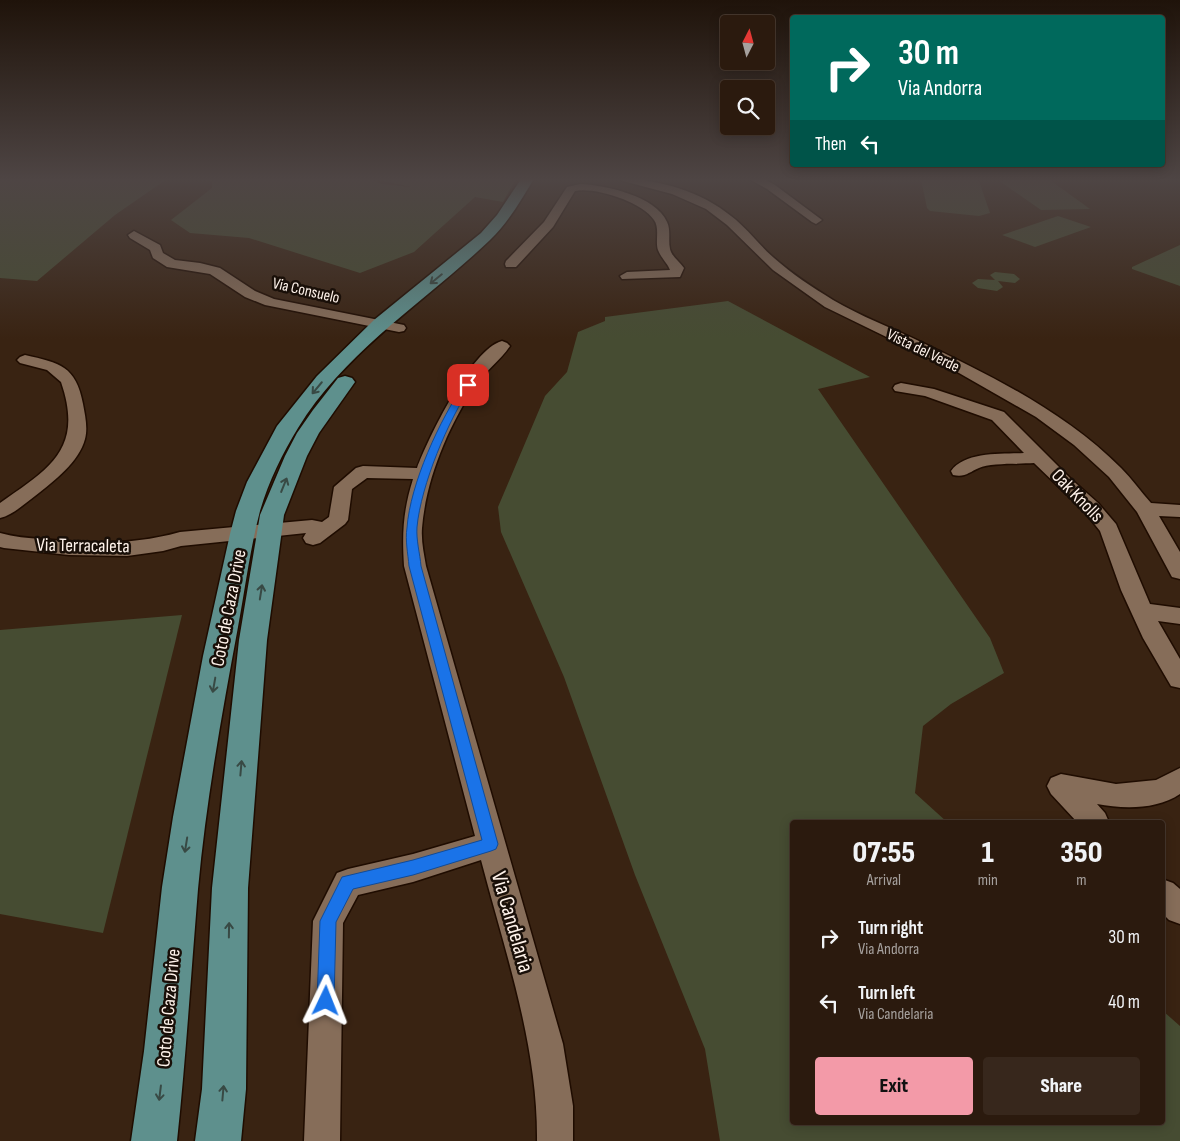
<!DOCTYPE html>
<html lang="en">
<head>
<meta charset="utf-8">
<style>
	:root { --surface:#2b1a0e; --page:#37271c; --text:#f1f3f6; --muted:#a6a19e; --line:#47382e; --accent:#f39aa8 }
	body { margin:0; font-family:"Sofia Sans Condensed",sans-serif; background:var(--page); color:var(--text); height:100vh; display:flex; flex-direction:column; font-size:19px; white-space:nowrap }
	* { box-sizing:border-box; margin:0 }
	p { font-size:16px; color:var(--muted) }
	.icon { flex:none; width:28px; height:28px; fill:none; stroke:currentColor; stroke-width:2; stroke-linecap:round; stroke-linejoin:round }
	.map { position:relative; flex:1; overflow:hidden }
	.drawer { position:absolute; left:790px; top:820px; width:375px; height:305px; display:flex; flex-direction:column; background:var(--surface); border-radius:5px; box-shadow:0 2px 12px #0003,0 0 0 1px var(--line) }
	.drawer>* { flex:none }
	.hud { position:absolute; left:790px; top:15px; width:375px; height:152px; border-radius:5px; box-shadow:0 2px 12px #0003,0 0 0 1px var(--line); background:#00695c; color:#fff; overflow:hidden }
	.needle { width:32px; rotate:6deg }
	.buttons { position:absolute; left:720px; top:15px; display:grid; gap:10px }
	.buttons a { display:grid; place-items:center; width:55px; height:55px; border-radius:5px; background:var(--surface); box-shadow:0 2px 12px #0003,0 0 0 1px var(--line); font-size:25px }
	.pin { position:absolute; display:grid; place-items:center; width:42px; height:42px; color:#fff; margin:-21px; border-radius:10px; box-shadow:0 2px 8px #0006 }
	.me { position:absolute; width:55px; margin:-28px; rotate:2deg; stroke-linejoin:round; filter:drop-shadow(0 0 4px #0008) }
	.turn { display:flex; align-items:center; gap:18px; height:105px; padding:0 25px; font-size:22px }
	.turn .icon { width:65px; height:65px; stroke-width:2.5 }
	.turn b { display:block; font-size:35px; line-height:42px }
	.then { display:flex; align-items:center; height:48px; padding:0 25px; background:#0003; gap:10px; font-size:19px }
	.eta { display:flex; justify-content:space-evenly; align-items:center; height:85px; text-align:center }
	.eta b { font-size:30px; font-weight:800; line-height:35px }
	.action { display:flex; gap:10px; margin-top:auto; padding:10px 25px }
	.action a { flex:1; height:58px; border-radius:5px; background:var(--accent); color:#111; font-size:20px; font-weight:800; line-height:58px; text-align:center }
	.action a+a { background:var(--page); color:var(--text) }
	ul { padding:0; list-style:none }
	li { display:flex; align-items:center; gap:15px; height:65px; padding:0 25px }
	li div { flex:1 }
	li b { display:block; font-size:19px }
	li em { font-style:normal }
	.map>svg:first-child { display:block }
	.green { fill:#464c32 }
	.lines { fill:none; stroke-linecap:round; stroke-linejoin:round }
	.minor-casing { stroke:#1f0c00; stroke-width:3 }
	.major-casing { stroke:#1f0c00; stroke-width:3 }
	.minor { fill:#866d59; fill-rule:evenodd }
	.major { fill:#5e908d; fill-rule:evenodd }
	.oneway { stroke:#384944 }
	.route { fill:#1a73e8; stroke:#114b97 }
	.labels { text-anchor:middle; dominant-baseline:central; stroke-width:5; stroke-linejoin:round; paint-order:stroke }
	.far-street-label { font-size:16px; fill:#fef2ea; stroke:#190f08 }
	.street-label { font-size:19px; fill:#fef2ea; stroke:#190f08 }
	.near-street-label { font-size:22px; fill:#fef2ea; stroke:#190f08 }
</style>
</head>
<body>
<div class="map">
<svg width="1180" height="1141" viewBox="0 0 1180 1141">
	<rect width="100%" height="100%" fill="#392312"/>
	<g class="green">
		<polygon points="0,179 167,179 115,215 37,281 0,278"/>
		<polygon points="178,179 368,179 382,184 412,187 373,179 516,179 503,202 475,197 414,252 360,273 249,238 190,233 171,220 212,188 212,181"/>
		<polygon points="921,179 976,179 979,181 990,213 979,216 930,211 927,208"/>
		<polygon points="1046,179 1050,180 1090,209 1041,210 1001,182 1004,180"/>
		<polygon points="1058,216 1091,227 1035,247 1002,235"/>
		<polygon points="1180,245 1180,286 1132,269 1132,267"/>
		<polygon points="995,272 1014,274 1020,279 1015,283 998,281 1003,287 997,291 978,288 972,283 978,279 995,280 990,275"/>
		<polygon points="728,301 870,377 818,389 990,638 1004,673 951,704 923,726 915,793 947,822 792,822 792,1122 1162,1122 1163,1011 1180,1026 1180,1141 720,1141 705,1049 635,875 564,677 501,532 498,507 545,396 567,372 578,332 605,321 605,317"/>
		<polygon points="182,615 103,933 0,914 0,630"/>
	</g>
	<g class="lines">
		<defs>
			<g id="minor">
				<path d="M622,179C659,179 702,192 731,216C747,228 759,245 774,258C792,274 812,287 833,300C860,316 892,328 921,342C992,376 1065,412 1121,468C1132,479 1141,492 1151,503L1180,505V517L1159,516L1180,552V579L1172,577L1137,512L1109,477L1074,445L1036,417L952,369L825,307L773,270L727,225L706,209L672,194L623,181Z"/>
				<polygon points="749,179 764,179 775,185 822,220 816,224 812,222 767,189"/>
				<path d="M580,184C605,185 656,196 667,222C671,230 668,240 670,249C672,257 679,261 684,268L680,277L622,279L620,276L627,272L670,270C668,264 661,258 658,250C655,241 660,228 654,220C642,202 596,187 575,191L553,227L516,267H506L505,264L506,261L544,222L567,187Z"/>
				<polygon points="134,231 160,245 163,253 175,260 200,263 220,268 255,291 274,299 404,325 406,328 404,331 399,332 265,305 245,297 210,274 167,267 153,258 150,250 130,238 128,235"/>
				<path d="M502,341L507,343L510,346C500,361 485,371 475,386C448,427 426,479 422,528C421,541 424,554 426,566L563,1044L573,1106V1141H537C538,1045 505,952 481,860L413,882L358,895L343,923L340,1141H304L313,921L337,873L348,869L413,854L475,836L404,566C402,533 403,511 413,479L367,478L352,489L348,520L345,524L320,543L313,545L306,543L303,538L306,533L181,546L163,551L127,556L69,555L4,548L0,547V533C14,537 28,538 42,539C89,544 134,545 180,532L312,520L322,522L329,517L334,487L356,468L363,466L417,468C428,439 471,349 502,341Z"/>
				<path d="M25,355C60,363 76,366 83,404C85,415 88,428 85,439C79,462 54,481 35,496C24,504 13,515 0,518V503C50,468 84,449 61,382L47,370L20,363L17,360L20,357Z"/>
				<path d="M901,383L934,389L1004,412L1071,479L1098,503L1116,524L1150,604L1180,608V624L1158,621L1180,659V688L1171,686L1143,638L1121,590L1100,531L1084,511L1034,463C1020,464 990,463 979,468C969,472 965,478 953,475L951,471C965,451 1002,454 1024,453L992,420L925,396L895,391L893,388L895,385Z"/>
				<path d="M1180,768V794C1156,810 1123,809 1097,804L1105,813L1109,822H1077L1051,794L1047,786L1051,778L1061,774L1116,784L1156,780Z"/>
				<polygon points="1162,879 1173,883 1180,889 1180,924 1169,920 1162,913"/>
			</g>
			<g id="major">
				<path d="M521,179H534C521,200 508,223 490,240C425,302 346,350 298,428C283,452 268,483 260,511C250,549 245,589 238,627C222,713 206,801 198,889C191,973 186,1057 177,1141H131L144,1051L162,887L173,817L203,656L230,534L236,511L247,482L277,426L317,376L374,320L481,233L497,215Z"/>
				<polygon points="345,376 352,378 355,382 319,433 307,456 284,515 267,640 248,888 246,1089 241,1141 195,1141 202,1089 212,888 239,640 260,515 285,456 297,433 313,410 338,378"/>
			</g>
		</defs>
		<use href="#minor" class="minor-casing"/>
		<use href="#major" class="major-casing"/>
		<use href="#minor" class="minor"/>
		<use href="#major" class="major"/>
	</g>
	<defs><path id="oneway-shaft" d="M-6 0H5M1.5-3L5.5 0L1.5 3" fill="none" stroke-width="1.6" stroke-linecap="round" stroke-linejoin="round" transform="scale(1.25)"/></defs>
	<g class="oneway">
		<use href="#oneway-shaft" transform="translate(436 279) rotate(141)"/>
		<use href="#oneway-shaft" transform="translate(317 388) rotate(130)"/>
		<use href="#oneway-shaft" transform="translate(284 485) rotate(-68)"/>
		<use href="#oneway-shaft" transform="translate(261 592) rotate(-81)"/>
		<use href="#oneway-shaft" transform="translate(214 685) rotate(100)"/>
		<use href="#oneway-shaft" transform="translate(241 768) rotate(-85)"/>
		<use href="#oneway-shaft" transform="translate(186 845) rotate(99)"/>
		<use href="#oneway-shaft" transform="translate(229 930) rotate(-89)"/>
		<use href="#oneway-shaft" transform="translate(160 1093) rotate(97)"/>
		<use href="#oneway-shaft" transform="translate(223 1093) rotate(-85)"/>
	</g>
	<linearGradient id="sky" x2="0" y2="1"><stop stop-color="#1f130a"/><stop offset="0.53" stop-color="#4e4544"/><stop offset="1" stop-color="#4e4544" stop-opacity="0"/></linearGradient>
	<rect width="1180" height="339" fill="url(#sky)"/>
	<path class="route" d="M468,382L472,385C448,420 421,485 417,527C416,540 420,554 421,566L498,844L496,849L491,851L413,875L353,889L336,922L334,1001L332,1007L326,1010L319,1007L317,1001L320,921L342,877L413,860L482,840L409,566C408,554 405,540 407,528C410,484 440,419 465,383Z"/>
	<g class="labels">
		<g class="far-street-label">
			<text transform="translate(306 291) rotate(13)">Via Consuelo</text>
			<text transform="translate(923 351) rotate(26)">Vista del Verde</text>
		</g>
		<g class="street-label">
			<text transform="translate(1077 496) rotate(46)">Oak Knolls</text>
			<text transform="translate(83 546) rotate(1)">Via Terracaleta</text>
			<text transform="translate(229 608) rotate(-79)">Coto de Caza Drive</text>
			<text transform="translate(169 1008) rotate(-85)">Coto de Caza Drive</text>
		</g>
		<g class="near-street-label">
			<text transform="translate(512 922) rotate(74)">Via Candelaria</text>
		</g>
	</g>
</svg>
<div class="buttons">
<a><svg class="needle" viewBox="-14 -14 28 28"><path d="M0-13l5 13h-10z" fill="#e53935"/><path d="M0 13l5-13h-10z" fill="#a6a19e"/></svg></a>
<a><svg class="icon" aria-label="search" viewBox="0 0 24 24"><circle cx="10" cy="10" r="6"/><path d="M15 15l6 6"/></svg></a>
</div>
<div class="pin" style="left:468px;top:385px;background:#d93025"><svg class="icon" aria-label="arrive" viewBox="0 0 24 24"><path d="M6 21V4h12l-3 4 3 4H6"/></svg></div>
<svg class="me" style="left:326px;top:1001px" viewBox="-20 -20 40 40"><path d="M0-17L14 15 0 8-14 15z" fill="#1a73e8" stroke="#fff" stroke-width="4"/></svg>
<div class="hud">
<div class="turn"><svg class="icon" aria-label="right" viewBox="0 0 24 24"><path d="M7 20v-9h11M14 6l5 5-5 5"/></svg><div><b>30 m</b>Via Andorra</div></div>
<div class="then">Then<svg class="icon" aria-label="left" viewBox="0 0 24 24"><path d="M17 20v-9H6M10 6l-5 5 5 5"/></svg></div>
</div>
<section class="drawer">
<div class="eta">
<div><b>07:55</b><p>Arrival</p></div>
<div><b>1</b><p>min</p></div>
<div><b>350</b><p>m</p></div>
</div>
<ul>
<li><svg class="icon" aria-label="right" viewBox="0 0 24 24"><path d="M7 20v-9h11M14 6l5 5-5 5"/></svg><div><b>Turn right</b><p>Via Andorra</p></div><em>30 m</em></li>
<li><svg class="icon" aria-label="left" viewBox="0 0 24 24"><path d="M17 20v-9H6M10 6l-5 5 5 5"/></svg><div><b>Turn left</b><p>Via Candelaria</p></div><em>40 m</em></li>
</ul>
<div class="action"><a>Exit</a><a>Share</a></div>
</section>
</div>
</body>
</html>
